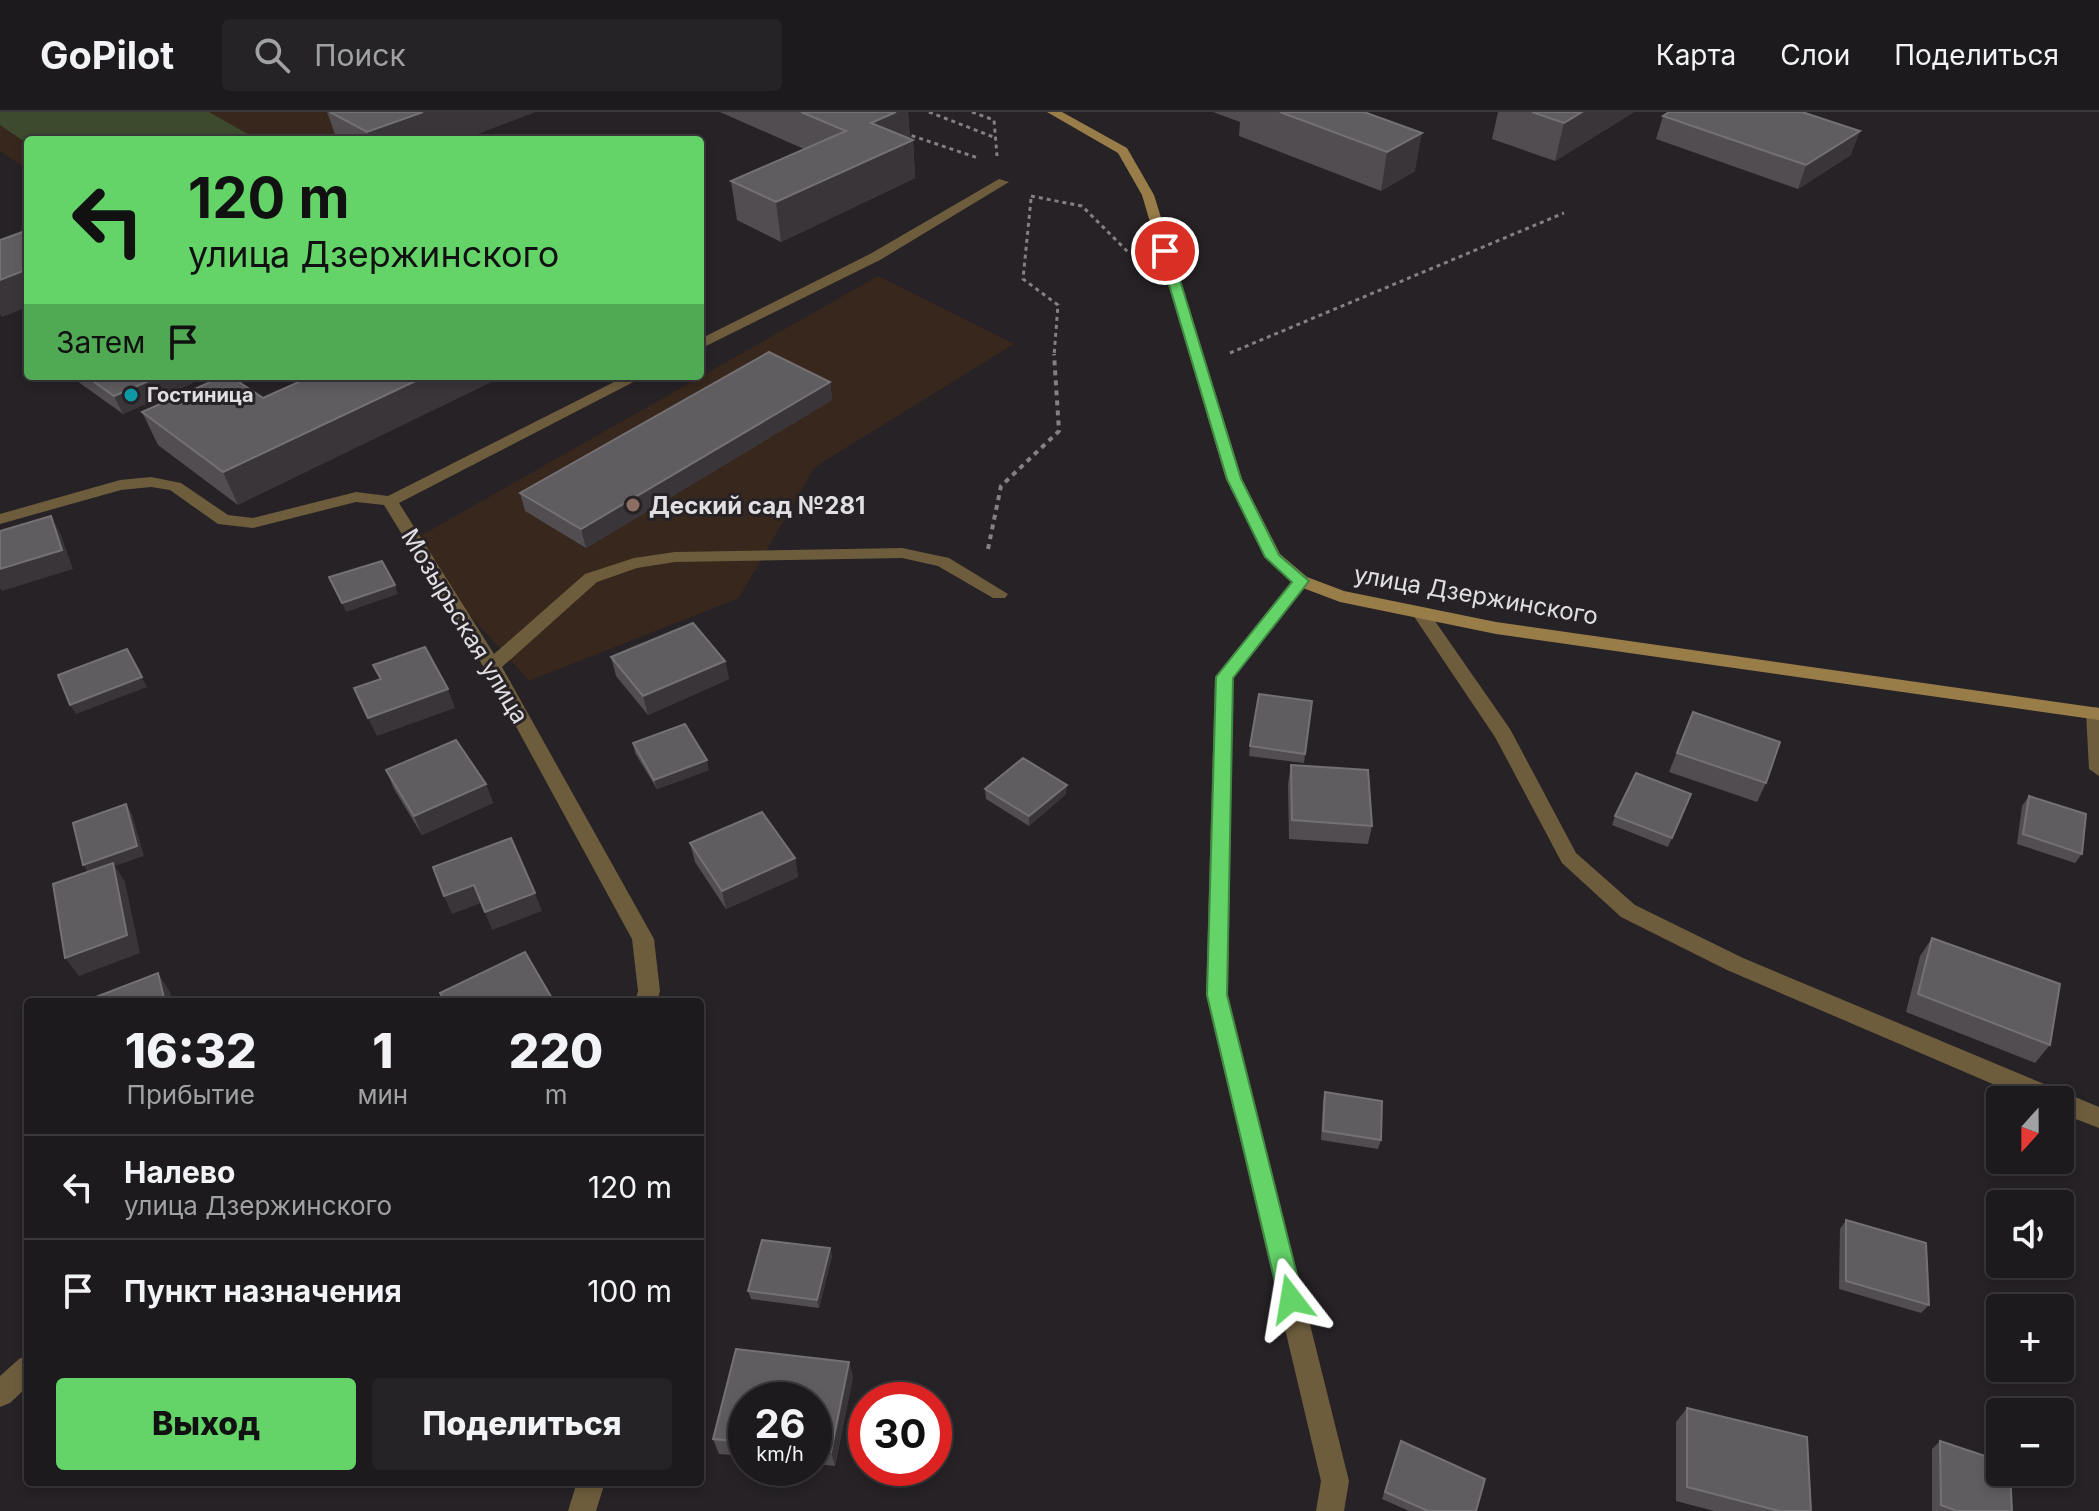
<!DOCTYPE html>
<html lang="ru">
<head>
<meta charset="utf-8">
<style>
	:root { --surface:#1c1a1c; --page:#252325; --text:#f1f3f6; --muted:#a0a1a3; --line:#3a383b; --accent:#64d468 }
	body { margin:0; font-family:Inter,sans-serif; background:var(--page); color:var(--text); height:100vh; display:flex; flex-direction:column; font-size:30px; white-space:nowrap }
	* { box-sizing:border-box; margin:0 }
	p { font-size:26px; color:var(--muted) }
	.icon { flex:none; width:44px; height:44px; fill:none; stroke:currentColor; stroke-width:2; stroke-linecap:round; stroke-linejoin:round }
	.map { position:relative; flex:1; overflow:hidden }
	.sheet { position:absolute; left:24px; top:886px; width:680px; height:488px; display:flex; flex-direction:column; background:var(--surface); border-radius:8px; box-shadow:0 4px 12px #0003,0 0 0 2px var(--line) }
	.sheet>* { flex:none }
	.top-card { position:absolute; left:24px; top:24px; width:680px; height:244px; border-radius:8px; box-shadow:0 4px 12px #0003,0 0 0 2px var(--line); background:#64d468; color:#111; overflow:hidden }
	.needle { width:52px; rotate:201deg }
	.buttons { position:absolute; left:1986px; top:974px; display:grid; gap:16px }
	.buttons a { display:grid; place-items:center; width:88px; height:88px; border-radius:8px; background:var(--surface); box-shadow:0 4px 12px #0003,0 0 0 2px var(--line); font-size:40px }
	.speed { position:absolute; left:728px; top:1270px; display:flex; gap:16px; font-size:40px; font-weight:700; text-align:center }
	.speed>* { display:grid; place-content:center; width:104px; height:104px; border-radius:50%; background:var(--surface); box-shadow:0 4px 12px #0003,0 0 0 2px var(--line); line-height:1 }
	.speed small { font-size:20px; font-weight:400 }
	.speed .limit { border:12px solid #d22; background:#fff; color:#111 }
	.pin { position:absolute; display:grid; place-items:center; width:68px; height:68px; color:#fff; margin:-34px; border:4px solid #fff; border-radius:50%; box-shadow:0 2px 8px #0007 }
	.me { position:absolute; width:88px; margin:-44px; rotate:346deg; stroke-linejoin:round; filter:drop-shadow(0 0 6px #0008) }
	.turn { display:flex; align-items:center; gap:28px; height:168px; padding:0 32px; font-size:36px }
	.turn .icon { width:104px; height:104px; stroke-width:2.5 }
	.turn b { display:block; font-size:56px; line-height:68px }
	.then { display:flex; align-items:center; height:76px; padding:0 32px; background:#0003; gap:16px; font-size:30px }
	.eta { display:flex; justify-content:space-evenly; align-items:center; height:136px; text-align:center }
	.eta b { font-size:48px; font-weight:800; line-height:56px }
	.primary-button { display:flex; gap:16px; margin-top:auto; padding:16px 32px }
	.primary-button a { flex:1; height:92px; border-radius:8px; background:var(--accent); color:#111; font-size:32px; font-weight:800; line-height:92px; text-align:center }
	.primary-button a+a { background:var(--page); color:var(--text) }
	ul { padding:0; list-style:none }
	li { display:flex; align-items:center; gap:24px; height:104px; padding:0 32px; border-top:2px solid var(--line) }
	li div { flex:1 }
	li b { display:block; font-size:30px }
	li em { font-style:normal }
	header { display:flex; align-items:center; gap:48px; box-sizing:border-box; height:112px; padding:0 40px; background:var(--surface); border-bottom:2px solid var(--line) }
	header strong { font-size:38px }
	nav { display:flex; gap:44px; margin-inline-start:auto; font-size:28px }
	.search { width:560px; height:72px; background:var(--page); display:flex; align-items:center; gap:20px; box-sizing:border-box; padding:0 28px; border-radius:8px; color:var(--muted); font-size:30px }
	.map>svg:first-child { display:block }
	.education { fill:#37271d }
	.green { fill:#3d4a2d }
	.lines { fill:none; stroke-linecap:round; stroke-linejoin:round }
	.path-far1 { stroke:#848184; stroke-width:3; stroke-dasharray:4 4; stroke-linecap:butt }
	.path { stroke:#848184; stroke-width:4; stroke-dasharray:5 5; stroke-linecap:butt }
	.street { fill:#6d5d3d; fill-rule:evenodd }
	.secondary { fill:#987d49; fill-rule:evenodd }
	.wall { fill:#514d51 }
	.shaded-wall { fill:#393539 }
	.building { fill:#605d60; stroke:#747174; stroke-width:2 }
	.route { fill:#64d468; stroke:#418a44; stroke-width:2 }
	.culture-dot { fill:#0f9aa8; stroke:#262226; stroke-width:3 }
	.education-dot { fill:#8d6e63; stroke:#262226; stroke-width:3 }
	.labels { text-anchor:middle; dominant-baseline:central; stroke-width:6; stroke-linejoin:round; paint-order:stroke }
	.far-poi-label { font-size:20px; font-weight:bold; fill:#e1dfe1; stroke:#262226; text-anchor:start }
	.poi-label { font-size:24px; font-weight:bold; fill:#e1dfe1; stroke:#262226; text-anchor:start }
	.street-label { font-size:24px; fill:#e1dfe1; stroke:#262226 }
</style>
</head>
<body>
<header>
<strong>GoPilot</strong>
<div class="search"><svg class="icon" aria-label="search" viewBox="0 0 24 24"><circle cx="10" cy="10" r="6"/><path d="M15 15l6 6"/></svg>Поиск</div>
<nav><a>Карта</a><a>Слои</a><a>Поделиться</a></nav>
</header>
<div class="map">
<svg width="2099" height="1399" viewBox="0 0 2099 1399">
	<rect width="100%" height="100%" fill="#262226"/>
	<g class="education">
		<polygon points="0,0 398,0 320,28 28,28 28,58 0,39"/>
		<polygon points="878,164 1014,232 815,355 739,486 529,569 406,432"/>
	</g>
	<polygon class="green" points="0,0 209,0 258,28 28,28 28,32 0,13"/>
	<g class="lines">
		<g class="path-far1">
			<polyline points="929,0 996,26"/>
			<polyline points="972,0 994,8 997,44"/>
			<polyline points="904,21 978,46"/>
			<polyline points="1031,84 1082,94 1129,141"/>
			<polyline points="1031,87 1023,167 1058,193 1054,244"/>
			<polyline points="1230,241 1564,101"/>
		</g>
		<polyline class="path" points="988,437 1001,374 1059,319 1054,242"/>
		<g class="street">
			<polygon points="999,67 1009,70 880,148 700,237 700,227 870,142"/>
			<polygon points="626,264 645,264 399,391 494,542 585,462 634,446 675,440 902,436 949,446 1008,482 1005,486 993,486 938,454 902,446 675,450 637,456 597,470 502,555 654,827 660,879 657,890 635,890 638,879 632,827 483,554 384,393 356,390 253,416 218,412 170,378 151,375 121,378 0,412 0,402 120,368 151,365 181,371 228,403 253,406 356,380 388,384"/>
			<polygon points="1301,464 1310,469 1307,473 1233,566 1228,883 1349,1369 1344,1399 1316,1399 1321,1369 1206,883 1215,565 1295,465"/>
			<polygon points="1422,497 1428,499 1510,617 1576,741 1635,793 1743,846 2099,995 2099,1016 2060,1001 2060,988 2030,988 1727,858 1621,805 1562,751 1495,625 1413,503"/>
			<polygon points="2095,595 2099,596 2099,664 2089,657 2086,601"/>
			<polygon points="28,1243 28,1274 10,1291 0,1295 0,1264 19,1247"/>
			<polygon points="577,1370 605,1370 596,1399 568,1399"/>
		</g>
		<polygon class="secondary" points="1047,0 1062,0 1127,36 1154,83 1242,367 1280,442 1307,465 1344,479 1496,510 2099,596 2099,608 1496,522 1340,490 1295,473 1265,445 1226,367 1142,83 1118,41"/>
	</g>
	<g class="wall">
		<polygon points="327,0 535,0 461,28 337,28"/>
		<polygon points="720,0 908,0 910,27 913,28 915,66 781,130 737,108 731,69 804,37"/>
		<polygon points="1213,0 1364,0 1415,59 1381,79 1239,24 1240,10"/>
		<polygon points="1498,0 1634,0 1555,49 1492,27"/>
		<polygon points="1663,4 1851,43 1798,77 1656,27"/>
		<polygon points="70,264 208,264 123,302"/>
		<polygon points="224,264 238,393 158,333 142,300"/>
		<polygon points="830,270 832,288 586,436 525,399 520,381"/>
		<polygon points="611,545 725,549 729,567 648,603 616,564"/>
		<polygon points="1312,589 1304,651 1249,644 1250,634"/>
		<polygon points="1693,600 1766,671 1757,690 1669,660"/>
		<polygon points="633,631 709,658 657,677 635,641"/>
		<polygon points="1291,653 1372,714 1368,732 1289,727 1288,672"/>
		<polygon points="386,658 486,672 493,691 422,723 394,677"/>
		<polygon points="985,677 1066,682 1029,714 986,687"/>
		<polygon points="1691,682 1668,735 1612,713 1615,704"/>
		<polygon points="2029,684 2082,742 2075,751 2017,732 2022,694"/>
		<polygon points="690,731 795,746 798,765 726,797 695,750"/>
		<polygon points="1932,826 2050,933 2035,951 1906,900 1920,844"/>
		<polygon points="1325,980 1381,1028 1378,1037 1321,1028 1323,989"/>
		<polygon points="1846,1108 1929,1193 1921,1201 1839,1177 1840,1117"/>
		<polygon points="830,1136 832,1144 819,1196 751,1187 748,1179"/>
		<polygon points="736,1237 849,1250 853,1265 835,1354 814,1352 814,1288 746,1288 746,1344 719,1342 713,1327"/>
		<polygon points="1687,1296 1811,1399 1714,1399 1676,1389 1676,1310"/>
		<polygon points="1401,1329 1476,1399 1409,1399 1382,1387"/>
		<polygon points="1940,1329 2012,1399 1932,1399 1932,1337"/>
	</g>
	<g class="shaded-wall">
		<polygon points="423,0 535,0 461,28 370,28 367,20"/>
		<polygon points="896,0 908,0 910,29 913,28 915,66 781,130 776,90 871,11"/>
		<polygon points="1582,0 1634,0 1555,49 1564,11"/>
		<polygon points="1860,19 1851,43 1798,77 1806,53"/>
		<polygon points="1422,21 1415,59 1381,79 1387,40"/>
		<polygon points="28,157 28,195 2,205 0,202 0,168"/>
		<polygon points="160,264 208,264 123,302 114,284"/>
		<polygon points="426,264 504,264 238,393 223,360"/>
		<polygon points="830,270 832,288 586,436 581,417"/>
		<polygon points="51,404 61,423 73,457 2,479 0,476 0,457"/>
		<polygon points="395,473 398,482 346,500 342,491"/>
		<polygon points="127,537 147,575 76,602 70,593"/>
		<polygon points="725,549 729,567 648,603 643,584"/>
		<polygon points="448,577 455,596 377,624 368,606"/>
		<polygon points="707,648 709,658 657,677 654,668"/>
		<polygon points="486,672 493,691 422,723 414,704"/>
		<polygon points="1067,673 1066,682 1029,714 1029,704"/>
		<polygon points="126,692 132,702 144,744 115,754 125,770 140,841 79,864 65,846 90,763 83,753"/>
		<polygon points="795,746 798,765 726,797 722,779"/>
		<polygon points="474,773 481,791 452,802 444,784"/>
		<polygon points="535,781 542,799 492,818 485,800"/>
		<polygon points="158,861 170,880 173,890 165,890"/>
		<polygon points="830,1136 832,1144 819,1196 817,1188"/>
		<polygon points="849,1250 853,1265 835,1354 831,1340"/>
	</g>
	<g class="building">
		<polygon points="330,0 423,0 367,20"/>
		<polygon points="801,0 896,0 871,11 913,28 776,90 731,69 846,19"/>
		<polygon points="1280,0 1364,0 1422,21 1387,40"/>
		<polygon points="1532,0 1582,0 1564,11"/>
		<polygon points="1669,0 1802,0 1860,19 1806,53 1663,4"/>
		<polygon points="28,118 28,157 0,168 0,128"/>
		<polygon points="769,240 830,270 581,417 520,381"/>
		<polygon points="86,264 160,264 114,284"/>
		<polygon points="224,264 230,264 263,286 312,264 426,264 223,360 142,300"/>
		<polygon points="51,404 62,438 0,457 0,419"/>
		<polygon points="382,449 395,473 342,491 329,465"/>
		<polygon points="693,511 725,549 643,584 611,545"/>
		<polygon points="425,535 448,577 368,606 354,576 381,567 373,553"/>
		<polygon points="127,537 142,565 70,593 58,563"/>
		<polygon points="1259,582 1312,589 1305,642 1250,634"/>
		<polygon points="1693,600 1780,630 1766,671 1677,641"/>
		<polygon points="685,612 707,648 654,668 633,631"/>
		<polygon points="456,628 486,672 414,704 386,658"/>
		<polygon points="1023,646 1067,673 1029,704 985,677"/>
		<polygon points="1291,653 1368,658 1372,714 1292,708"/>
		<polygon points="1636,661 1691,682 1672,726 1615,704"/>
		<polygon points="2029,684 2086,702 2082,742 2023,722"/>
		<polygon points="126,692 137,734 83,753 73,711"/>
		<polygon points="762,700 795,746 722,779 690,731"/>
		<polygon points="511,726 535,781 485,800 474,773 444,784 433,755"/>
		<polygon points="113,751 127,823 65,846 53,772"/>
		<polygon points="1932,826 2060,872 2050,933 1918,882"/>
		<polygon points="525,840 553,888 548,890 445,890 440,881"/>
		<polygon points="158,861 165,890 83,890"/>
		<polygon points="1325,980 1382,989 1381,1028 1323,1019"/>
		<polygon points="1846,1108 1926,1131 1929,1193 1846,1169"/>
		<polygon points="762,1128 830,1136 817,1188 748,1179"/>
		<polygon points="736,1237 849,1250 831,1340 814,1338 814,1288 746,1288 746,1330 713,1327"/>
		<polygon points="1687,1296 1807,1325 1811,1399 1779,1399 1687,1375"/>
		<polygon points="1401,1329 1485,1367 1476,1399 1428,1399 1385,1380"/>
		<polygon points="1940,1329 2000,1349 2000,1360 2010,1360 2012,1399 1957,1399 1941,1393"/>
	</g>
	<polygon class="route" points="1165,136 1171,139 1241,367 1279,443 1309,469 1233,566 1227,883 1303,1187 1299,1195 1291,1198 1283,1195 1279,1187 1207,883 1216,565 1292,470 1265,445 1227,367 1159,139"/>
	<circle class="culture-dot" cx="131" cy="283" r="8"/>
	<circle class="education-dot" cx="633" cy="393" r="8"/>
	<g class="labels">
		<g class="far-poi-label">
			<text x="147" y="283">Гостиница</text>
		</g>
		<g class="poi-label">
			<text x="649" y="393">Деский сад №281</text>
		</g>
		<g class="street-label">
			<text transform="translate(1476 483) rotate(10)">улица Дзержинского</text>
			<text transform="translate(465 514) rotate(59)">Мозырьская улица</text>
		</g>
	</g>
</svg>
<div class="buttons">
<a><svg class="needle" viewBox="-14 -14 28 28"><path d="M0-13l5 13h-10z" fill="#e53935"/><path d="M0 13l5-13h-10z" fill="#a0a1a3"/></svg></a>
<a><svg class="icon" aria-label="sound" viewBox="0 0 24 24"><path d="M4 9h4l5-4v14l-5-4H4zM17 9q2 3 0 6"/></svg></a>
<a>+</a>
<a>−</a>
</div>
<div class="speed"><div>26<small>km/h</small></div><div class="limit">30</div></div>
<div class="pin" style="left:1165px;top:139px;background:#d93025"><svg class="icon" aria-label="arrive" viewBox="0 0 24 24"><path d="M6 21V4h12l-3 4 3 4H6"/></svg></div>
<svg class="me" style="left:1291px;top:1187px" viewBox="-20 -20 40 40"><path d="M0-17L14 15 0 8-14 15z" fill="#64d468" stroke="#fff" stroke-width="4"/></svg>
<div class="top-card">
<div class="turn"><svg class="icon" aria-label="left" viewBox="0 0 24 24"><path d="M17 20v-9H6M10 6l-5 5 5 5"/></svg><div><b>120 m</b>улица Дзержинского</div></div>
<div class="then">Затем<svg class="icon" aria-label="arrive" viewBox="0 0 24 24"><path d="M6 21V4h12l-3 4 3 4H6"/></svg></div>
</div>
<section class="sheet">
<div class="eta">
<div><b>16:32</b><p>Прибытие</p></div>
<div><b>1</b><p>мин</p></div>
<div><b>220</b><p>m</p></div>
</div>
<ul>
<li><svg class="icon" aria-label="left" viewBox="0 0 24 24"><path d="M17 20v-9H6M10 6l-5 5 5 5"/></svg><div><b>Налево</b><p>улица Дзержинского</p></div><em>120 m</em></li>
<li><svg class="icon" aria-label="arrive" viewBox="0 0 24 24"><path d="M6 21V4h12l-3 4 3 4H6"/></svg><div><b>Пункт назначения</b></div><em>100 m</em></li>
</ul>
<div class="primary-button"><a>Выход</a><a>Поделиться</a></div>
</section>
</div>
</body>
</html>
